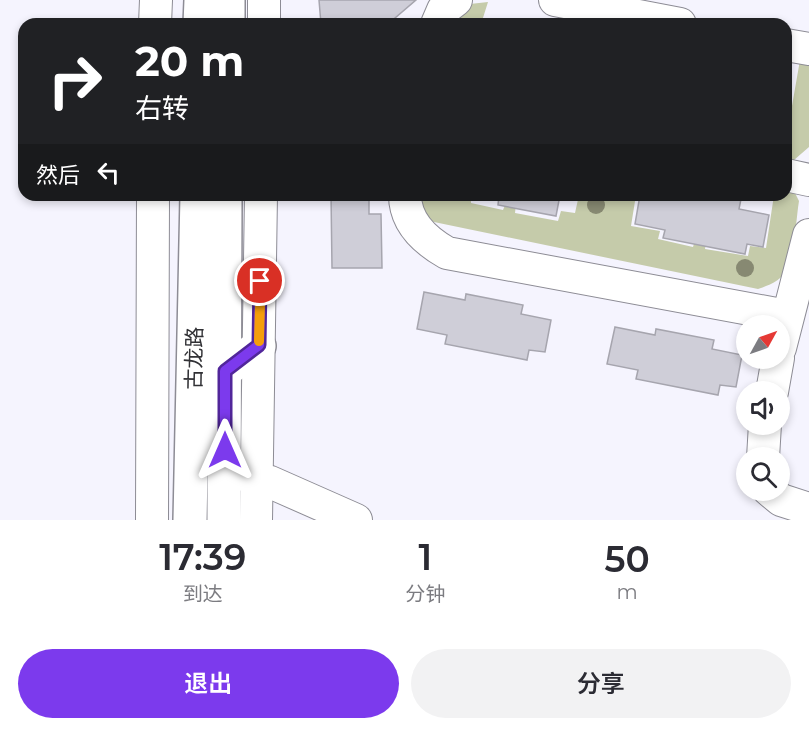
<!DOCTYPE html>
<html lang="zh">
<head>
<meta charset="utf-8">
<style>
	:root { --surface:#fff; --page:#f2f2f3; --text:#2b2b33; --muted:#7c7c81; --accent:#7c3aed }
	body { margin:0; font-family:Montserrat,"Noto Sans SC",sans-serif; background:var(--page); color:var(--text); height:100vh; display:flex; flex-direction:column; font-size:22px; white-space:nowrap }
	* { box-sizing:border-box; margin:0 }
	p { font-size:20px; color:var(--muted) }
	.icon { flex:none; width:33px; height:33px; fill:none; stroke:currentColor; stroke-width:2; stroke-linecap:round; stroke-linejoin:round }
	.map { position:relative; height:520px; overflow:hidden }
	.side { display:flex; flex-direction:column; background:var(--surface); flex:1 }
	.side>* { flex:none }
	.top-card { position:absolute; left:18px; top:18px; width:774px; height:183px; border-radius:18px; box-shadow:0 3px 9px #0003; background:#202124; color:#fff; overflow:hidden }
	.needle { width:39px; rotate:50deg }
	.controls { position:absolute; left:736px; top:315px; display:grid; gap:12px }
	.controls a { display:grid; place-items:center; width:54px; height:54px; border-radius:50%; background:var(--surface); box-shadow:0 3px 9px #0003; font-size:30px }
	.pin { position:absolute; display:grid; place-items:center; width:51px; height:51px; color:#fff; margin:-26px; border:3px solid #fff; border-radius:50%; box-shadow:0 2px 6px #0007 }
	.me { position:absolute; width:66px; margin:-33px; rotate:0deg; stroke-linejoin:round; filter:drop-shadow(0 0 4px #0008) }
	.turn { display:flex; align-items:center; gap:21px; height:126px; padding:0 18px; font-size:27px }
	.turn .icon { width:78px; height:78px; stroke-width:2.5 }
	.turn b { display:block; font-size:42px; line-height:51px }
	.then { display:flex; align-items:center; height:57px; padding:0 18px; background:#0003; gap:12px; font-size:22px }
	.eta { display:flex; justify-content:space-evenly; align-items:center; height:102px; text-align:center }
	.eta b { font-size:36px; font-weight:600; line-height:42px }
	.primary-button { display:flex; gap:12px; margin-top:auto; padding:12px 18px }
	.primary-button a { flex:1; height:69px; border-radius:36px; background:var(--accent); color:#fff; font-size:24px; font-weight:600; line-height:69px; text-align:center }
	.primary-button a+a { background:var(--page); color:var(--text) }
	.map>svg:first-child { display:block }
	.green { fill:#c5cbaa }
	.building { fill:#cfced8; stroke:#a6a5ae; stroke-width:1.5 }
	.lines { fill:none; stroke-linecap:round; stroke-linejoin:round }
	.minor-casing { stroke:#8d8c95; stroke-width:34 }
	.major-casing { stroke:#8d8c95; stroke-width:36 }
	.minor { stroke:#fff; stroke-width:32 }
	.major { stroke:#fff; stroke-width:33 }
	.tree { fill:#878972 }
	.route-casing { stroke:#51269a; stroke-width:15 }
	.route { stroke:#7c3aed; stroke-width:10 }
	.slow { stroke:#f59e0b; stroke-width:10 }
	.labels { text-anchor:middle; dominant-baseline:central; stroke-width:4.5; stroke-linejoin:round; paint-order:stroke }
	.street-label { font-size:21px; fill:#313135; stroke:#fff }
</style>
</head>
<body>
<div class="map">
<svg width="809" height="520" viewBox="0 0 809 520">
	<rect width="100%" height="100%" fill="#f5f4fe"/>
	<g class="green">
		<polygon points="488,2 482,21 475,20 474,24 448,24 470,4"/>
		<polygon points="800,60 809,61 809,147 794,160 786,162 786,123 789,123"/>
		<path d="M786,187L795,193L799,201C796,219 795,251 788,267C783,280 770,285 758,289L434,222L421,216L413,195H465L471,196V203L503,210L506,203L516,204L515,213L558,221L561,211L575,213L579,195H636L631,226L660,231L658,239L693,247L696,237L707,239L705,249L748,256L750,246L766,248L774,195H786Z"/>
	</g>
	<g class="building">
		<polygon points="319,0 416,0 388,24 321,24"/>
		<polygon points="331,195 369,195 369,214 381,214 382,268 332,268"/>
		<polygon points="499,195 560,195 556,216 498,205"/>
		<polygon points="640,195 722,195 741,199 739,209 769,215 763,247 747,244 745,254 663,238 665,230 635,224"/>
		<polygon points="424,292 465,300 466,294 523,305 521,314 551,320 545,352 529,350 527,360 445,344 447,335 417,329"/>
		<polygon points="615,327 655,335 656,329 714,340 712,349 742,355 736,387 720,385 718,395 636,379 638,370 607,364"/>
	</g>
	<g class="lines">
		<defs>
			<g id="minor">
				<polyline points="555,0 680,24"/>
				<polyline points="155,24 156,0"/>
				<polyline points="264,24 264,0"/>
				<polyline points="437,24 443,10 456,0"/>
				<polyline points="786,45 809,49"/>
				<polyline points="786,175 809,180"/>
				<path d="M405,195C405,222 424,240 447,253L787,316"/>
				<polyline points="780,348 809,235"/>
				<polyline points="772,392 778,358"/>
				<polyline points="763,458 765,424"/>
				<polyline points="237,473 270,482 356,520"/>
				<polyline points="769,490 781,500 809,509"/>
				<polyline points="152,520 153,195"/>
				<polyline points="256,520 261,195"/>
			</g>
			<g id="major">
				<polyline points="200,24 201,0"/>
				<polyline points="228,24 228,0"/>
				<polyline points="225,371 259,346"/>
				<polyline points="190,520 197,195"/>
				<polyline points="224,520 225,195"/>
			</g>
		</defs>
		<use href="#minor" class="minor-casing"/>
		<use href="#major" class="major-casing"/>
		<use href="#minor" class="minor"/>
		<use href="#major" class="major"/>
	</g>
	<g class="tree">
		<circle cx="596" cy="205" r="9"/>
		<circle cx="745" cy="268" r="9"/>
	</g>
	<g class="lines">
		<defs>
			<polyline id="route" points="225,450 225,371 259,345 260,281"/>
		</defs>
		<use href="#route" class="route-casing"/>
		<use href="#route" class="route"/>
		<polyline class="slow" points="259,341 260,303"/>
	</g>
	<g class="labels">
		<g class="street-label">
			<text transform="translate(194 358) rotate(-89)">古龙路</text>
		</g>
	</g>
</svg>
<div class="controls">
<a><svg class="needle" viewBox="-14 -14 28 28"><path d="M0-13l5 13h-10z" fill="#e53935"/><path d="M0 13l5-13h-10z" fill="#7c7c81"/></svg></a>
<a><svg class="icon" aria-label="sound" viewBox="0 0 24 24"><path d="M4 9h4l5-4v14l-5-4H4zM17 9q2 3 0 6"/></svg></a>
<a><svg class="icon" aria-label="search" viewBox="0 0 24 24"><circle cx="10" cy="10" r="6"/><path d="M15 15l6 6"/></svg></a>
</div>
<div class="pin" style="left:260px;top:281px;background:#d93025"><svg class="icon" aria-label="arrive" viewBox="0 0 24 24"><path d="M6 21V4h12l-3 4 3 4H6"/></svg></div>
<svg class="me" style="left:225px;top:450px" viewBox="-20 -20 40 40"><path d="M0-17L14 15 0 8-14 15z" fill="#7c3aed" stroke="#fff" stroke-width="4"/></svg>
<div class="top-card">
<div class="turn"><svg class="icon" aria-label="right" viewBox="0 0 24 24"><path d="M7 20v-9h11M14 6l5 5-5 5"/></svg><div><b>20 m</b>右转</div></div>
<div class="then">然后<svg class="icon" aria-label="left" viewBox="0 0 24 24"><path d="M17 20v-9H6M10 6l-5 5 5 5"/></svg></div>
</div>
</div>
<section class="side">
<div class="eta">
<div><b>17:39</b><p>到达</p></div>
<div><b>1</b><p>分钟</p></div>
<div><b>50</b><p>m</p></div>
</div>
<div class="primary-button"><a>退出</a><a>分享</a></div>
</section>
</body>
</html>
